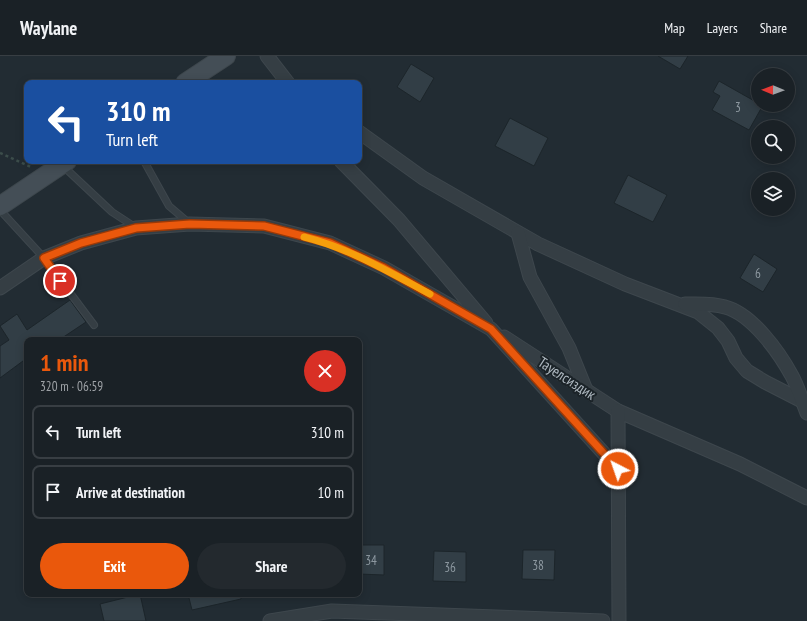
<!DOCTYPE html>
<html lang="en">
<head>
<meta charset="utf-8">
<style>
	:root { --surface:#1a2126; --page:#23292e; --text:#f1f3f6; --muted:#9fa3a7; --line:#383e43; --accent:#ea580c }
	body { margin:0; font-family:"PT Sans Narrow",sans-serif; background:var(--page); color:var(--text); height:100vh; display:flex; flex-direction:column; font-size:15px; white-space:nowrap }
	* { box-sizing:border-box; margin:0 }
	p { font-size:13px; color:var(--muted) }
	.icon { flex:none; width:22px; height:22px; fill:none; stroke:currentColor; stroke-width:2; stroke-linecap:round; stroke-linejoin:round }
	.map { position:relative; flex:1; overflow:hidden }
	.panel { position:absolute; left:24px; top:281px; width:338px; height:260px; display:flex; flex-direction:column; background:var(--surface); border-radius:8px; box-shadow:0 2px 10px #0003,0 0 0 1px var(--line) }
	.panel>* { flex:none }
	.hud { position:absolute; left:24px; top:24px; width:338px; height:84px; border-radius:8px; box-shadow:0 2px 10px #0003,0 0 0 1px var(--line); background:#1a4fa0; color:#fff; overflow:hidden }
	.needle { width:26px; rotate:271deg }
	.fabs { position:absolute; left:751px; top:12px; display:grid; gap:8px }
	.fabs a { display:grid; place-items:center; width:44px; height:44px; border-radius:50%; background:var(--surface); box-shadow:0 2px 10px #0003,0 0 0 1px var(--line); font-size:20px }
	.pin { position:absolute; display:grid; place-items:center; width:34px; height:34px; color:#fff; margin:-17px; border:2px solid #fff; border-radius:50%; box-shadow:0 1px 4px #0007 }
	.me { position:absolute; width:44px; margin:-22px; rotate:319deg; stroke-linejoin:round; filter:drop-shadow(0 0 3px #0008) }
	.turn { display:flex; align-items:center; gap:14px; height:84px; padding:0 16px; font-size:18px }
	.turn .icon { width:52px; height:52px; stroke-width:2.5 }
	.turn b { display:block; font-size:28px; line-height:34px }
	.round { display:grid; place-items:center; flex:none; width:42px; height:42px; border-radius:21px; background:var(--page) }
	.summary { display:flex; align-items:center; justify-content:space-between; height:68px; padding:0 16px }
	h1 { font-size:24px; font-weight:700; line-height:30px; color:var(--accent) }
	.primary-button { display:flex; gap:8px; margin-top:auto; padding:8px 16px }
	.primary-button a { flex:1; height:46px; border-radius:24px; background:var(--accent); color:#fff; font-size:16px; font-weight:700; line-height:46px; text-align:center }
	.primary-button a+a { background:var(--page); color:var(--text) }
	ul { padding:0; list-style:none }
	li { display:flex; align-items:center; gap:12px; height:54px; margin:0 8px 6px; padding:0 8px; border:2px solid var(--line); border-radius:8px }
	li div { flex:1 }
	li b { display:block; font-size:15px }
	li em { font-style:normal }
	header { display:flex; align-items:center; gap:24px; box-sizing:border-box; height:56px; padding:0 20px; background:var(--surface); border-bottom:1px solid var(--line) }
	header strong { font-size:19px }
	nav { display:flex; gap:22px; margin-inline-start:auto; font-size:14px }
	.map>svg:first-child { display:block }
	.building { fill:#323e46; stroke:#1c252a }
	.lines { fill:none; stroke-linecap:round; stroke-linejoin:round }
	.lane-casing { stroke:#3e474d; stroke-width:8 }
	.street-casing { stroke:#3e474d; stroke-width:15 }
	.secondary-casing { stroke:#3e474d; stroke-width:20 }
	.path { stroke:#3c4d4b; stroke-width:2.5; stroke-dasharray:3 3; stroke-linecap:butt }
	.lane { stroke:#353e44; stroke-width:6 }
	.street { stroke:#353e44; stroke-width:13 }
	.secondary { stroke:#444e56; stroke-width:18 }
	.route-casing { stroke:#983908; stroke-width:10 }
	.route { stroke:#ea580c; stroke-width:7 }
	.slow { stroke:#f59e0b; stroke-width:7 }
	.labels { text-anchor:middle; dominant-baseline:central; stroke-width:4; stroke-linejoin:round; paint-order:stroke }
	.number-label { font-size:13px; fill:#8e99a1 }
	.street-label { font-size:15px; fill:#afb9c1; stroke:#1b2328 }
</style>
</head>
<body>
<header>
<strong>Waylane</strong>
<nav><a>Map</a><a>Layers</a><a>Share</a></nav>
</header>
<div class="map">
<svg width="807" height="565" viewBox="0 0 807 565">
	<rect width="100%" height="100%" fill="#222c33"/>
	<g class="building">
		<polygon points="658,0 688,0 680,13"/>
		<polygon points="411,8 434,22 420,46 397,31"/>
		<polygon points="719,25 758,47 758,49 763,49 749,74 712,54 720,40 713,36"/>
		<polygon points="510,62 548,82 534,110 495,90"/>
		<polygon points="628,119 667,139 653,166 614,147"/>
		<polygon points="754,198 777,213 763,236 740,222"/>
		<polygon points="70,244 86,266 59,284 27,284 27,302 0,322 0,290 9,284 0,270 17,258 27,274"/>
		<polygon points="359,489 384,489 384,519 359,518"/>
		<polygon points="523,494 555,494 554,524 522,523"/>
		<polygon points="434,495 466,496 466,526 433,525"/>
		<polygon points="140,538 146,565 104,565 100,548"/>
		<polygon points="188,538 241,538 241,543 192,554"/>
	</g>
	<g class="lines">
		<defs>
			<g id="lane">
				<polyline points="144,105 169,150 189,167"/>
				<polyline points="63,110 112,156 135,171"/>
				<polyline points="0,154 44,202 94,269"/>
			</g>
			<g id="street">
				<polyline points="267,0 288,27"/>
				<polyline points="359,76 423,122 538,188 625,228 698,256 718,272 728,285 736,302 747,315 765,326 802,345"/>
				<polyline points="341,105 399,164 486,267"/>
				<polyline points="518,177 530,221 569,292 586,334"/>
				<polyline points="0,232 44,202 81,187 136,172 190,168 264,170 330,187 384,212 491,273 618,413"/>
				<path d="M685,248C699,248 712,247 725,251C752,258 779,296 792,320C798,331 802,345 807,357"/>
				<polyline points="504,281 618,355 740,408 807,442"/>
				<polyline points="618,355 619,565"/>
				<polyline points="270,565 332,555 603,565"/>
			</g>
			<g id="secondary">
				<polyline points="185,27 226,0"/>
				<polyline points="0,150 67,105"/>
			</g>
		</defs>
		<use href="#lane" class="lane-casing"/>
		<use href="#street" class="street-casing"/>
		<use href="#secondary" class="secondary-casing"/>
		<polyline class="path" points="0,97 31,111"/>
		<use href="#lane" class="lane"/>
		<use href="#street" class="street"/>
		<use href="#secondary" class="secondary"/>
	</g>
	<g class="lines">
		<defs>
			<polyline id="route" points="60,225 44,202 81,187 136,172 190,168 264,170 330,187 384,212 491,273 618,413"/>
		</defs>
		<use href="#route" class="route-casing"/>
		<use href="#route" class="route"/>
		<path class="slow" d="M304,181C349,192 389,216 430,238"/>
	</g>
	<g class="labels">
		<g class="number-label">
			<text x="738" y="51">3</text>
			<text x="758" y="217">6</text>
			<text x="371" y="504">34</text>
			<text x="538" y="509">38</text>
			<text x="450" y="511">36</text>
		</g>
		<g class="street-label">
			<text transform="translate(567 322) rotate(33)">Тауелсиздик</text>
		</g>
	</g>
</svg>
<div class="fabs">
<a><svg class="needle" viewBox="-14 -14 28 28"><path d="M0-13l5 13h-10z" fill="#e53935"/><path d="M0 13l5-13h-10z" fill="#9fa3a7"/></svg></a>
<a><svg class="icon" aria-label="search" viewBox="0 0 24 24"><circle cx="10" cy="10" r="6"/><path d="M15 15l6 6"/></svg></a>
<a><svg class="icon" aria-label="layers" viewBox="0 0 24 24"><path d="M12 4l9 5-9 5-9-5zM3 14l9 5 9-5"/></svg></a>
</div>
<div class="pin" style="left:60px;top:225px;background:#d93025"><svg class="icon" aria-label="arrive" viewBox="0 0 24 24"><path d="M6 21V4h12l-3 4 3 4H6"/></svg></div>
<svg class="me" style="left:618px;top:413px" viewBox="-20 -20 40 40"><circle r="17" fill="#ea580c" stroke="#fff" stroke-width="3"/><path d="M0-11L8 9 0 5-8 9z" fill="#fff"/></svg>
<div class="hud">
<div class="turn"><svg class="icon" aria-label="left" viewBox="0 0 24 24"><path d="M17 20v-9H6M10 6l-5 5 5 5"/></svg><div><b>310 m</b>Turn left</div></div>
</div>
<section class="panel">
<div class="summary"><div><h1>1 min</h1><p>320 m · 06:59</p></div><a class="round" style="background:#d93025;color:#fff"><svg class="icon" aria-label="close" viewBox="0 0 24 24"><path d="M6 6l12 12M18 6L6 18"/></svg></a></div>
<ul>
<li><svg class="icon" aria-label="left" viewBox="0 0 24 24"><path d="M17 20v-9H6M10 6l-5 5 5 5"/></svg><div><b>Turn left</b></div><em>310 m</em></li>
<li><svg class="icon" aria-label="arrive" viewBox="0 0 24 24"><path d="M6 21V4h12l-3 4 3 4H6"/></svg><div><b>Arrive at destination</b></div><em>10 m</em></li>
</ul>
<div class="primary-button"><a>Exit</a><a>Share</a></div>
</section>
</div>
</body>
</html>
